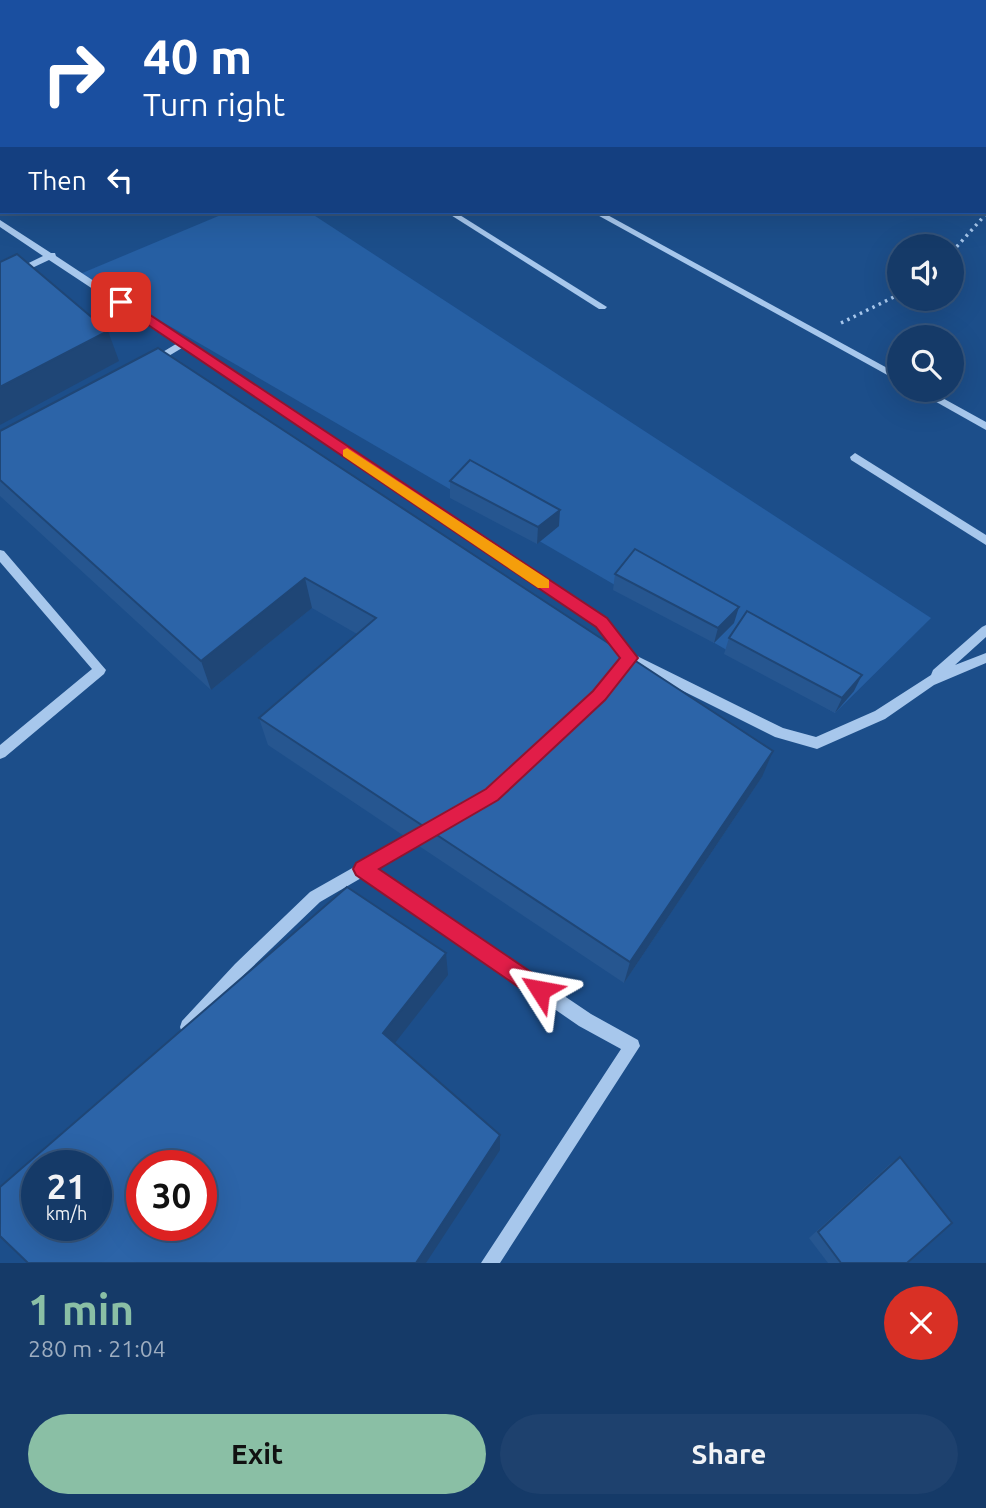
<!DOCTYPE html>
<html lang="en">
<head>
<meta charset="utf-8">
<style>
	:root { --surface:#153a68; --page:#1e416e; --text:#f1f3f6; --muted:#9dadc0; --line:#34547c; --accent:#8abfa5 }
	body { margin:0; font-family:Ubuntu,sans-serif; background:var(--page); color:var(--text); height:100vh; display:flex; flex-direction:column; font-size:26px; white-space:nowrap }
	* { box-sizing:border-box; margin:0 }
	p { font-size:23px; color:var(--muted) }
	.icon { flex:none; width:38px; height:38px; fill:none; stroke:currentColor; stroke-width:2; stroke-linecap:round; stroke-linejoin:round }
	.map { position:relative; height:1263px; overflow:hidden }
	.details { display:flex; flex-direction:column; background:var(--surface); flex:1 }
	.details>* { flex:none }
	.banner { position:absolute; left:0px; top:0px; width:987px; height:214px; box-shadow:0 7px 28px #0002,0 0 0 2px var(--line); background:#1a4fa0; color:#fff; overflow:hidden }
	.fabs { position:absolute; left:887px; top:234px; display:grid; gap:14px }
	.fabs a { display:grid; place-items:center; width:77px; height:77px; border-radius:50%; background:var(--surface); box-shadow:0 7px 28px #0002,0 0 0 2px var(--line); font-size:35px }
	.speed { position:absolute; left:21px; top:1150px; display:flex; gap:14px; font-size:35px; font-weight:700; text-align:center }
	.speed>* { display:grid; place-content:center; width:91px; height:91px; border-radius:50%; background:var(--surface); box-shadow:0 7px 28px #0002,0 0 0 2px var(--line); line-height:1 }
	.speed small { font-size:18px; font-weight:400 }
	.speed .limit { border:10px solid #d22; background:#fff; color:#111 }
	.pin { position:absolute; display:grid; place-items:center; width:60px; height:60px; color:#fff; margin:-30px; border-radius:14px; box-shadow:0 4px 10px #0006 }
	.me { position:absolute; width:77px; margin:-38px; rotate:304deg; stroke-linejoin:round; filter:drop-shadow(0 0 5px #0008) }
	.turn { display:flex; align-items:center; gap:24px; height:147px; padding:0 28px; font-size:32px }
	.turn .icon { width:91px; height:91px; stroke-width:2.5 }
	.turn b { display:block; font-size:49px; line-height:60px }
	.then { display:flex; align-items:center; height:66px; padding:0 28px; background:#0003; gap:14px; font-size:26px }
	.round { display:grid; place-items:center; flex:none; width:74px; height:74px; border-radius:37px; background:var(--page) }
	.head { display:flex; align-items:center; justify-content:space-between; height:119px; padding:0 28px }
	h1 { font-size:42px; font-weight:700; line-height:52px; color:var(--accent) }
	.button { display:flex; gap:14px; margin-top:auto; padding:14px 28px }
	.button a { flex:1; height:80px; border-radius:42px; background:var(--accent); color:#111; font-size:28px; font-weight:700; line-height:80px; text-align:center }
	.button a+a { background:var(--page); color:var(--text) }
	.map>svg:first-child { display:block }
	.green { fill:#265fa3 }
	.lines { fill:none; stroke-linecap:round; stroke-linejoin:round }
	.path { stroke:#a7c7ec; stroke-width:3.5; stroke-dasharray:2.5 4.5; stroke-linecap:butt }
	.minor { fill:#a7c7ec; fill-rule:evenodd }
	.highway { fill:#fff; fill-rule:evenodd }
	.wall { fill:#265690 }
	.shaded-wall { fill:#1f4676 }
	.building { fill:#2c64a8; stroke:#1f4676; stroke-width:2; fill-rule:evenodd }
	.route { fill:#e11d48; stroke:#92132f; stroke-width:2 }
	.slow { fill:#f59e0b }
</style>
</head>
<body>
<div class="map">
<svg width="986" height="1263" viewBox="0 0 986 1263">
	<rect width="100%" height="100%" fill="#1c4e8a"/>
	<polygon class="green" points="228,212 309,212 931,618 835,713 80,274"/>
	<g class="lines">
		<g class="path">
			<polyline points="952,252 986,214"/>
			<polyline points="841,323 900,294"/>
		</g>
		<g class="minor">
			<polygon points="719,0 730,2 721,2"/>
			<rect x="0" y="199" width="2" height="6"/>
			<polygon points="446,212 455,212 607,307 605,309 599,309"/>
			<polygon points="592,212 602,212 900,375 900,382"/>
			<polygon points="0,220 51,253 55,253 56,256 606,619 633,654 783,728 816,737 875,711 931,675 933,670 982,627 986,625 986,637 955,665 986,653 986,663 934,685 885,719 817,749 775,737 625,662 598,625 182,348 157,363 151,363 151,359 176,344 49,260 0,283 0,277 43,256 0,227"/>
			<polygon points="915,390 928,390 986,422 986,430"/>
			<polygon points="855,453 986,535 986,545 851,460 850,457"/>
			<polygon points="0,550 4,551 106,670 104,674 5,757 0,759 0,745 92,669 0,562"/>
			<polygon points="423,828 428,829 430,834 428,839 376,869 591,1014 638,1040 640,1046 500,1263 481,1263 621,1049 579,1026 363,877 320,902 245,974 194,1033 188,1035 182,1033 180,1027 182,1021 235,964 310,892"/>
		</g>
		<g class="highway">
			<polygon points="542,0 557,0 558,2 544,2"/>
			<polygon points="594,0 609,0 610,2 596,2"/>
			<rect x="985" y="139" width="1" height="8"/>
			<rect x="985" y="161" width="1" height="8"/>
		</g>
	</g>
	<g class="wall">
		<polygon points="0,431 762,777 624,983 268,745 259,718 357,634 312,608 211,690 0,496"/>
		<polygon points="450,481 559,526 537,544 450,498"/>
		<polygon points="615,574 734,623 714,643 613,590"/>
		<polygon points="729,638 854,691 835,713 724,654"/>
		<polygon points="900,1157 907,1263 828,1263 809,1238 890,1164"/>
	</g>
	<g class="shaded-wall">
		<polygon points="2,65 2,83 0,84 0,66"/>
		<polygon points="108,331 119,361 0,425 0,387"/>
		<polygon points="560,510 559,526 537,544 538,527"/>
		<polygon points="305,578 312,608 211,690 201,661"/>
		<polygon points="739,607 734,623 714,643 718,628"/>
		<polygon points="862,675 854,691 835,713 842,698"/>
		<polygon points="773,751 762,777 624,983 630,962"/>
		<polygon points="446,953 448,975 388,1052 383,1033"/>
		<polygon points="500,1135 500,1150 426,1263 416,1263"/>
	</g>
	<g class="building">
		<polygon points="883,0 903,0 899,2 880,2"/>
		<polygon points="904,0 930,0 935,2 909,2"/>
		<polygon points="0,51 2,52 2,65 0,66"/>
		<polygon points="17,254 108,331 0,387 0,262"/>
		<polygon points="158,348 773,751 630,962 259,718 376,618 305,578 201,661 0,480 0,431"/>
		<polygon points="470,460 560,510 538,527 450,481"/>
		<polygon points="635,549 739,607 718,628 615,574"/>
		<polygon points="747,611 862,675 842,698 729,638"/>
		<path d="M347,887L446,953L383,1033L500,1135L416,1263H28L0,1236V1187ZM37,1166H96V1225H37ZM142,1166H201V1225H142Z"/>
		<polygon points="900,1157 952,1223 907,1263 841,1263 818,1232"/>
	</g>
	<polygon class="route" points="117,299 126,299 607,618 638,658 605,700 498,800 379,869 547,983 550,990 547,997 540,1000 533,997 356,875 353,869 356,863 486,789 593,691 620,658 596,627 117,304"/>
	<polygon class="slow" points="347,448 549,580 549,588 538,588 343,456 343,450"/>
</svg>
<div class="fabs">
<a><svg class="icon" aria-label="sound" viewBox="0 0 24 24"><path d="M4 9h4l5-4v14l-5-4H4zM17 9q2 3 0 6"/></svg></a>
<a><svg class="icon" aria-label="search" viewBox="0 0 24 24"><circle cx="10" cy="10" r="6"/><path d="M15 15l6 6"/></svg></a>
</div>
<div class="speed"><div>21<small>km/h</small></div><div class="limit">30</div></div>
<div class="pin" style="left:121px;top:302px;background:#d93025"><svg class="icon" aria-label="arrive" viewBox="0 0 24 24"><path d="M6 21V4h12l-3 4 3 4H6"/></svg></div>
<svg class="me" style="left:540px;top:990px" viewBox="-20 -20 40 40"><path d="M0-17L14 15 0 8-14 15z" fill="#e11d48" stroke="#fff" stroke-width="4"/></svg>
<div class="banner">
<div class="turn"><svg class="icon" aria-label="right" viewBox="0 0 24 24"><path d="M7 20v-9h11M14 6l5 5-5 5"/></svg><div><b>40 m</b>Turn right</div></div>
<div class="then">Then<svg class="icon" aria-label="left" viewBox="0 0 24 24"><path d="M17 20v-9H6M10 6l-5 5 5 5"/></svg></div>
</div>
</div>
<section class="details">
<div class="head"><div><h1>1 min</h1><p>280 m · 21:04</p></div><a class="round" style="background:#d93025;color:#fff"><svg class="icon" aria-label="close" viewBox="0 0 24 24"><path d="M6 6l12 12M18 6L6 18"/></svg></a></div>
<div class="button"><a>Exit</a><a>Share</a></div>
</section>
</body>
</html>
